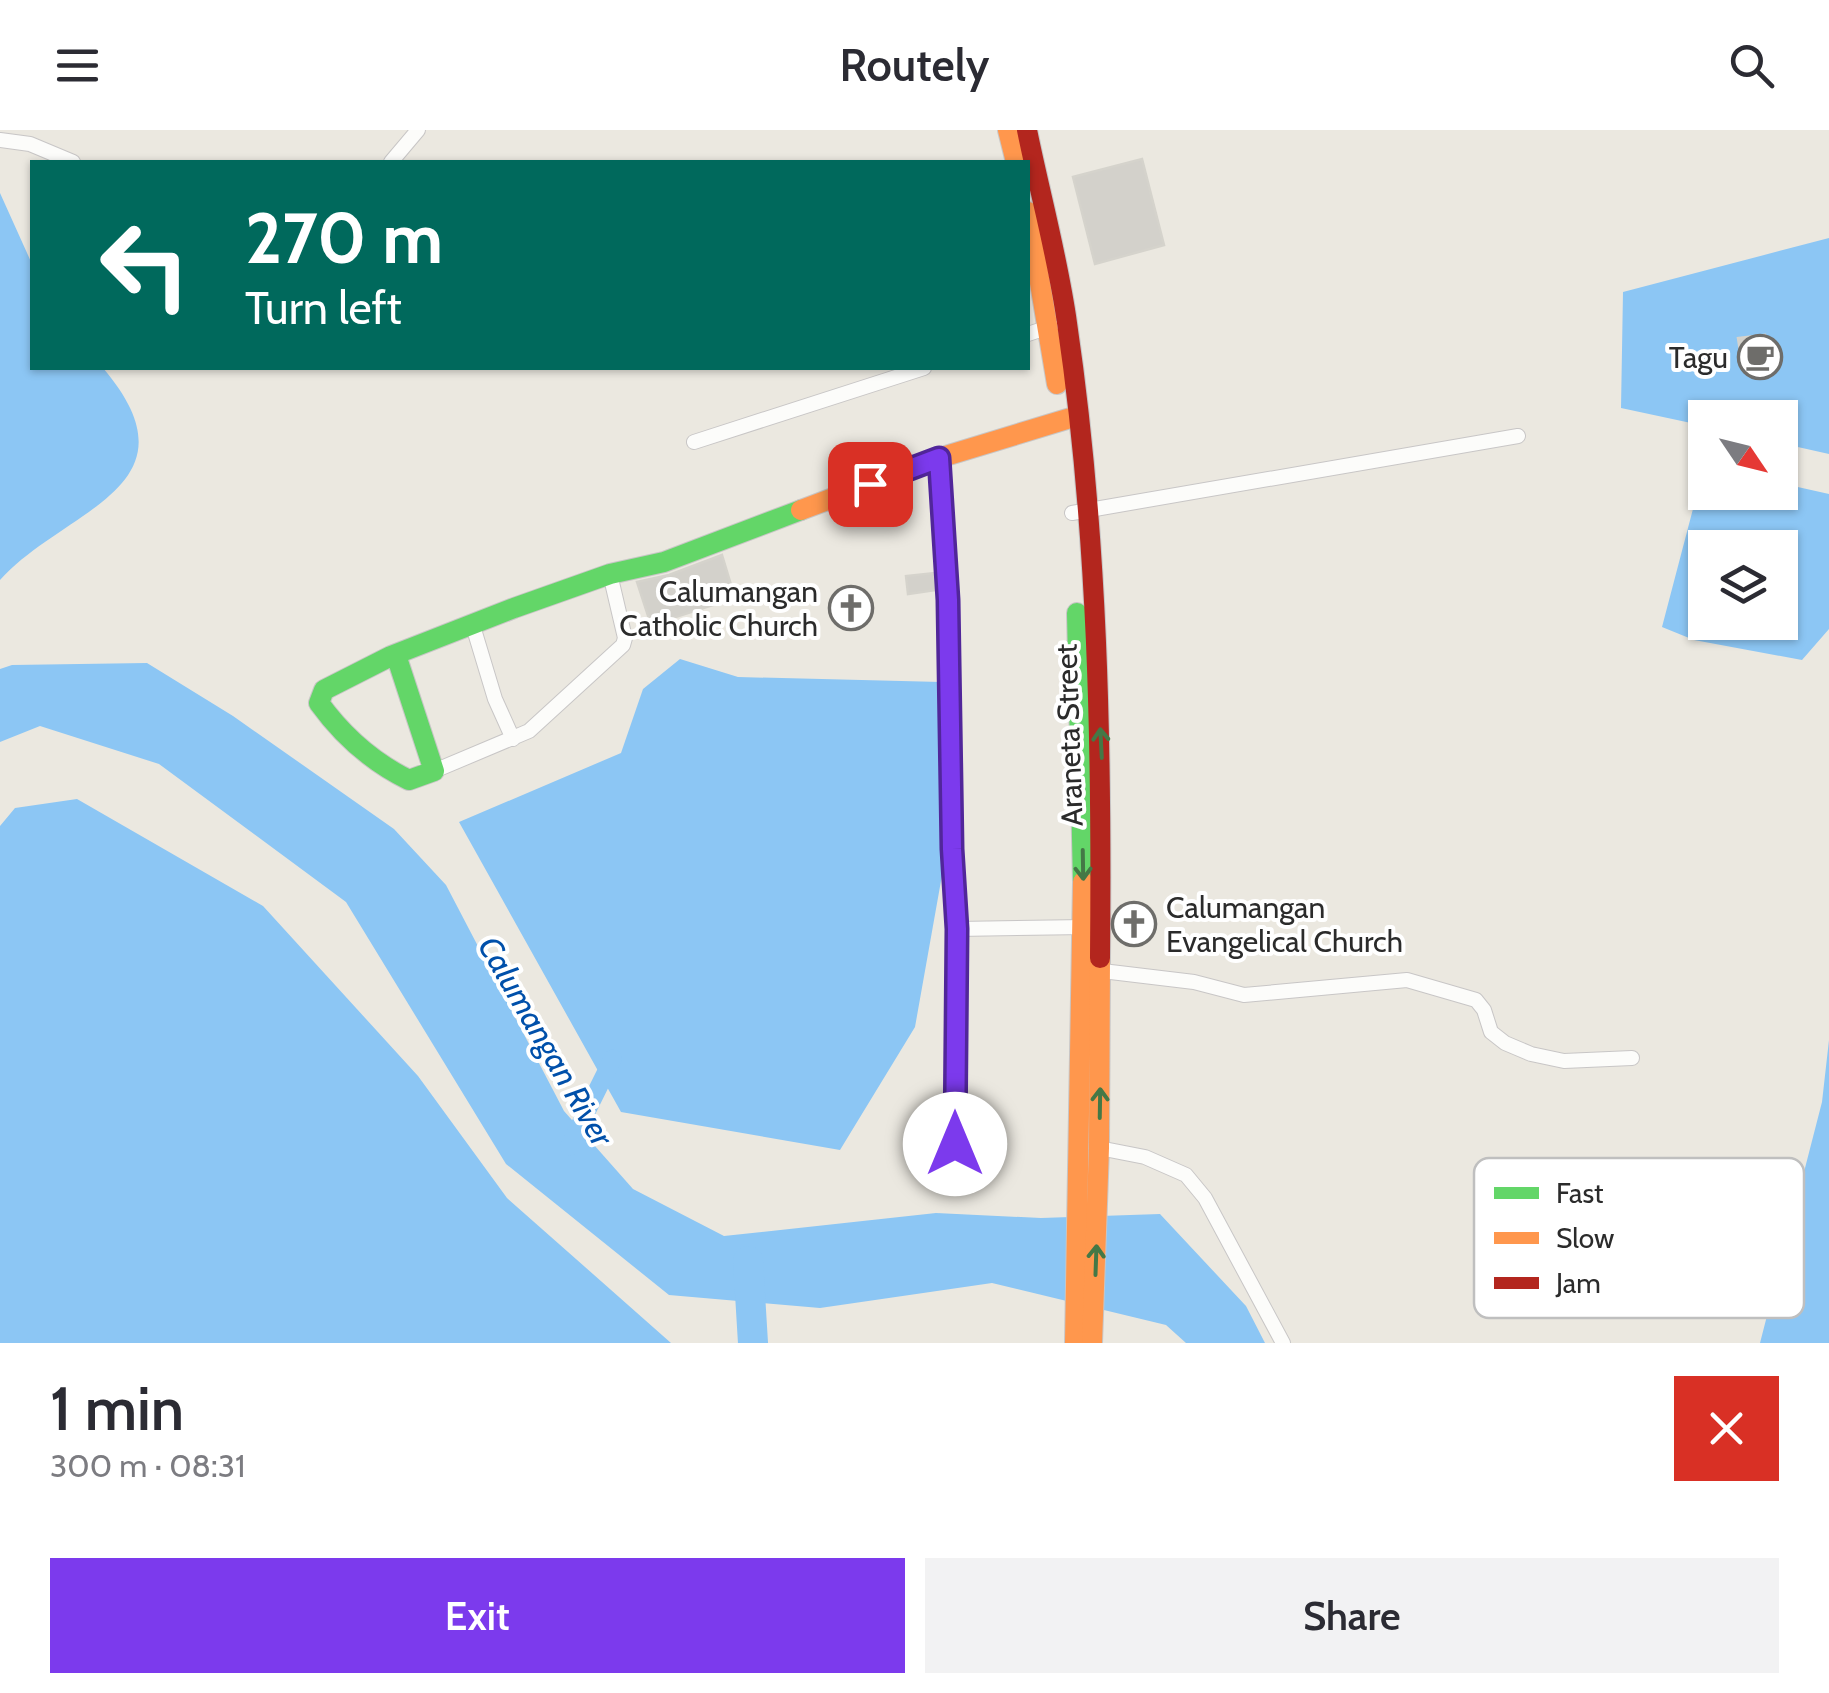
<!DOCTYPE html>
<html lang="en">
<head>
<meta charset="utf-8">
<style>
	:root { --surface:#fff; --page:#f2f2f3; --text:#2b2b33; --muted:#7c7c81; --accent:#7c3aed }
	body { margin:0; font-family:Cabin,sans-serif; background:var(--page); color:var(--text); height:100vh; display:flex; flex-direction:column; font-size:38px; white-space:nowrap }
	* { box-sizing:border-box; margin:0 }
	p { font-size:32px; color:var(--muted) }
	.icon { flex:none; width:55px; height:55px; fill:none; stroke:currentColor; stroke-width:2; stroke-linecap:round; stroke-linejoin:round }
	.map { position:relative; height:1213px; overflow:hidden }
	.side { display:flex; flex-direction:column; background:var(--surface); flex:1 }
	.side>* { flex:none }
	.top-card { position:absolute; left:30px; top:30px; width:1000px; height:210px; border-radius:0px; box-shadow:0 2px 8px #0004; background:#00695c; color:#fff; overflow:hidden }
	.needle { width:65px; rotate:125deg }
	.tools { position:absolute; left:1688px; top:270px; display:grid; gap:20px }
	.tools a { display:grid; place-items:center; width:110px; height:110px; border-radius:0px; background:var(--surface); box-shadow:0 2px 8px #0004; font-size:50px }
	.pin { position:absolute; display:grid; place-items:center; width:85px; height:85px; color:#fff; margin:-42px; border-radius:20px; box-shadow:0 5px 15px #0006 }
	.me { position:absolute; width:110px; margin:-55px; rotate:0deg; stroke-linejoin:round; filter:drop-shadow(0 0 8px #0008) }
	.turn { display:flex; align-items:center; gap:35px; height:210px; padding:0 50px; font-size:45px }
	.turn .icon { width:130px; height:130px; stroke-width:2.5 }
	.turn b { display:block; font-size:70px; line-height:85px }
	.round { display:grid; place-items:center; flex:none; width:105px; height:105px; border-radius:0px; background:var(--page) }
	.overview { display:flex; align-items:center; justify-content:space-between; height:170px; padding:0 50px }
	h1 { font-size:60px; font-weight:600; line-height:75px }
	.button { display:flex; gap:20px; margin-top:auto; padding:20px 50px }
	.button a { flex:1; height:115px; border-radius:0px; background:var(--accent); color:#fff; font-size:40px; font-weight:600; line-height:115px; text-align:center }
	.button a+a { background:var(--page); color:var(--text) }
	header { display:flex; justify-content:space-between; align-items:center; height:130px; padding:0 50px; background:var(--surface); font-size:45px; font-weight:600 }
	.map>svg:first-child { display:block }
	.water { fill:#8cc6f4; fill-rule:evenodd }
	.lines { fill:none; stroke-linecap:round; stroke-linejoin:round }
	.canal { stroke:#8cc6f4; stroke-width:18 }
	.river { stroke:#8cc6f4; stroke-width:30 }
	.building { fill:#d3d1cb; stroke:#d5d3cc; stroke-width:2.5 }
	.street-casing { stroke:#c8c6c6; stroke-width:16 }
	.fast-casing { stroke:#c8c6c6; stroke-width:22 }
	.slow-casing { stroke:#c8c6c6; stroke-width:22 }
	.jam-casing { stroke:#c8c6c6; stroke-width:22 }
	.street { stroke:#fcfcfa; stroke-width:14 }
	.fast { stroke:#63d668; stroke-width:20 }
	.slow { stroke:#ff974d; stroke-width:20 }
	.jam { stroke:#b3261e; stroke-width:20 }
	.oneway { stroke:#447846 }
	.route-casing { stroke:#51269a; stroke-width:25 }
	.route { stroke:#7c3aed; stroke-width:18 }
	.labels { text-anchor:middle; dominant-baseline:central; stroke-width:8; stroke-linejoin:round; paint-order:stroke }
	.poi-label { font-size:30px; fill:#2b2b2b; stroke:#fff; text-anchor:end }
	.street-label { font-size:30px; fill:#2b2b2b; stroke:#fff }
	.water-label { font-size:32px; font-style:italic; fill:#0050aa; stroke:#fff }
	.key { fill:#fff; stroke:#bfbfbf; stroke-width:2.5 }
	.key-label { font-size:28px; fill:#2b2b2b }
</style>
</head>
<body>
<header><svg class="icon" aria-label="menu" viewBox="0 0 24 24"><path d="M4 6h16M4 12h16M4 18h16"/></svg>Routely<svg class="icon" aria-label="search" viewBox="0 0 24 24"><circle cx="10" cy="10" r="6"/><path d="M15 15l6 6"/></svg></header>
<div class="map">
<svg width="1829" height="1213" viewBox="0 0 1829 1213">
	<rect width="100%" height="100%" fill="#ebe8e0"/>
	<g class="water">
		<path d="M0,63L32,134V238H103C204,357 65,378 0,450Z"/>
		<polygon points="1829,108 1829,324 1780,313 1780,288 1705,288 1705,296 1621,278 1623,162"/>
		<path d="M1704,337L1705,362H1780V353L1829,364V499L1802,530L1694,510L1662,497ZM1705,418H1780V492H1705Z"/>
		<polygon points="680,529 738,547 941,552 944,734 915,897 840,1020 621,982 459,692 621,623 643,559"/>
		<polygon points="147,533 233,586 394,699 446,755 564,981 633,1059 724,1106 936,1083 1041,1088 1160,1084 1246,1176 1265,1213 1186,1213 1166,1195 992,1153 820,1178 669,1165 506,1034 346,772 159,634 40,596 0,612 0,539 12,535"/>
		<polygon points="77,669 263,776 418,946 507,1068 671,1213 0,1213 0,696 15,678"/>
		<polygon points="1829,910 1829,1213 1760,1213 1822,972"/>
	</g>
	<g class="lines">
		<polyline class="canal" points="569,1017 613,928"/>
		<polyline class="river" points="748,1131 753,1213"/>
	</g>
	<g class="building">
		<polygon points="1142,29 1164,115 1095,134 1073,47"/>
		<polygon points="1765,205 1768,231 1742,234 1738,208"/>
		<polygon points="722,425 735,468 651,495 637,452 669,445"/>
		<polygon points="934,443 936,460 908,464 906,446"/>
	</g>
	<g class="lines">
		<defs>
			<g id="street">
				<polyline points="0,10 30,14 73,32"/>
				<polyline points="391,32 418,0"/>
				<polyline points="1028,204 1052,196"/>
				<polyline points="694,312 924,238"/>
				<polyline points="939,328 948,469 951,719 957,799 955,1050"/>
				<polyline points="1072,383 1518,306"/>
				<polyline points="473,496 495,569 513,609"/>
				<polyline points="434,641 529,601 623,515 625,508 610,444"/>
				<polyline points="957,799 1086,797"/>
				<polyline points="1094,840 1194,852 1244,865 1407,850 1476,870 1484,880 1491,902 1505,913 1531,924 1564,931 1632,928"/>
				<polyline points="1099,1018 1145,1027 1186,1045 1205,1068 1283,1213"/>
			</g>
			<g id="fast">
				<polyline points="1077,483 1083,752"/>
				<path d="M396,525L434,641L409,650C372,632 343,606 319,573L324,560L391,526L514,478L610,444L664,432L801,380"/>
			</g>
			<g id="slow">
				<polyline points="1008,0 1016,32"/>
				<polyline points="1028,82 1057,254"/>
				<polyline points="801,380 939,328 1077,286"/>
				<polyline points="1075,1213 1083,752"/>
				<polyline points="1092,1213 1099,1018 1100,828"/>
			</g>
			<path id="jam" d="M1027,0C1040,64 1058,128 1067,193C1098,403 1102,616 1100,828"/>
		</defs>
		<use href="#street" class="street-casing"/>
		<use href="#fast" class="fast-casing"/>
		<use href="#slow" class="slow-casing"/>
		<use href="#jam" class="jam-casing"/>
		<use href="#street" class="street"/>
		<use href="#fast" class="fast"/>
		<use href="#slow" class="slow"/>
		<use href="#jam" class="jam"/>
	</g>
	<defs><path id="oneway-shaft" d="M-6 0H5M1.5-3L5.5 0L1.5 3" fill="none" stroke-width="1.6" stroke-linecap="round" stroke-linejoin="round" transform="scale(2.5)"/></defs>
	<g class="oneway">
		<use href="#oneway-shaft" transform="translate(1101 613) rotate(-93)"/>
		<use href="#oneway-shaft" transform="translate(1083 735) rotate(89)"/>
		<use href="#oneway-shaft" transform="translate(1100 973) rotate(-89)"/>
		<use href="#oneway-shaft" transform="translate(1096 1130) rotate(-88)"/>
	</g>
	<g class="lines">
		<defs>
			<polyline id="route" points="870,354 939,328 948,470 952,719 957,799 955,1014"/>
		</defs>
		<use href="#route" class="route-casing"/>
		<use href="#route" class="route"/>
	</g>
	<defs>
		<symbol id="cafe-ring" viewBox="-11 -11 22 22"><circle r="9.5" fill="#fff" stroke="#6e6d6a" stroke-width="1.5"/><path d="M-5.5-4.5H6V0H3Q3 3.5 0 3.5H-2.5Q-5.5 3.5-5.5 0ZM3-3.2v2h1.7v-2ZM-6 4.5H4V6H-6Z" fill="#6e6d6a"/></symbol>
		<symbol id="church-ring" viewBox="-11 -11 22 22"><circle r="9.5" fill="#fff" stroke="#6e6d6a" stroke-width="1.5"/><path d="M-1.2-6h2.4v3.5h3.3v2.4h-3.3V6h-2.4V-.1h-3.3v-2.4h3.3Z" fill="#6e6d6a"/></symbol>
	</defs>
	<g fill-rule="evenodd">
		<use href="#cafe-ring" x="1735" y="202" width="50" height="50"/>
		<use href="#church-ring" x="826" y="453" width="50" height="50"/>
		<use href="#church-ring" x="1109" y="769" width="50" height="50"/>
	</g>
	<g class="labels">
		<g class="poi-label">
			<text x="1728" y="227">Tagu</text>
			<text x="818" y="461">Calumangan<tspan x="818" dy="34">Catholic Church</tspan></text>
			<text x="1166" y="777" text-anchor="start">Calumangan<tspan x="1166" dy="34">Evangelical Church</tspan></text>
		</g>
		<g class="street-label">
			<text transform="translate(1069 605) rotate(-92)">Araneta Street</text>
		</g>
		<g class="water-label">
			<text transform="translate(546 911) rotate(60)">Calumangan River</text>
		</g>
	</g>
	<rect x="1474" y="1028" width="330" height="160" rx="15" class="key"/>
	<rect x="1494" y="1057" width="45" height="12" fill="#63d668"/>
	<rect x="1494" y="1102" width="45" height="12" fill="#ff974d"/>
	<rect x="1494" y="1147" width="45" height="12" fill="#b3261e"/>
	<g class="key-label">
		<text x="1556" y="1073">Fast</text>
		<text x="1556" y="1118">Slow</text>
		<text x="1556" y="1163">Jam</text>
	</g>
</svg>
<div class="tools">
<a><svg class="needle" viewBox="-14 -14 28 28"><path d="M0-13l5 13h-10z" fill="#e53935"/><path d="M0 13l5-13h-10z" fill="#7c7c81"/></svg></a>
<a><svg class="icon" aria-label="layers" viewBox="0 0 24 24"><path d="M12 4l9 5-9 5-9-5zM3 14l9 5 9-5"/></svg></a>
</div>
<div class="pin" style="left:870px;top:354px;background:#d93025"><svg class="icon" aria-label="arrive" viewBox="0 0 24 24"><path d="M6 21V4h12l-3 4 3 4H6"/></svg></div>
<svg class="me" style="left:955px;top:1014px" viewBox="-20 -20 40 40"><circle r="19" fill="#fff"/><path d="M0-13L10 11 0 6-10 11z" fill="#7c3aed"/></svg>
<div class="top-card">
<div class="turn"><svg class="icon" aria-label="left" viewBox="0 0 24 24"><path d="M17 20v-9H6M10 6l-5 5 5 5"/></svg><div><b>270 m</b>Turn left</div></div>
</div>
</div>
<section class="side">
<div class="overview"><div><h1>1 min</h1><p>300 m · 08:31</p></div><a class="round" style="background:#d93025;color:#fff"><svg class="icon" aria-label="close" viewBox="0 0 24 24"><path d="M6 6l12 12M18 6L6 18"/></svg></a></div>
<div class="button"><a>Exit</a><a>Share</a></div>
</section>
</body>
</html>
